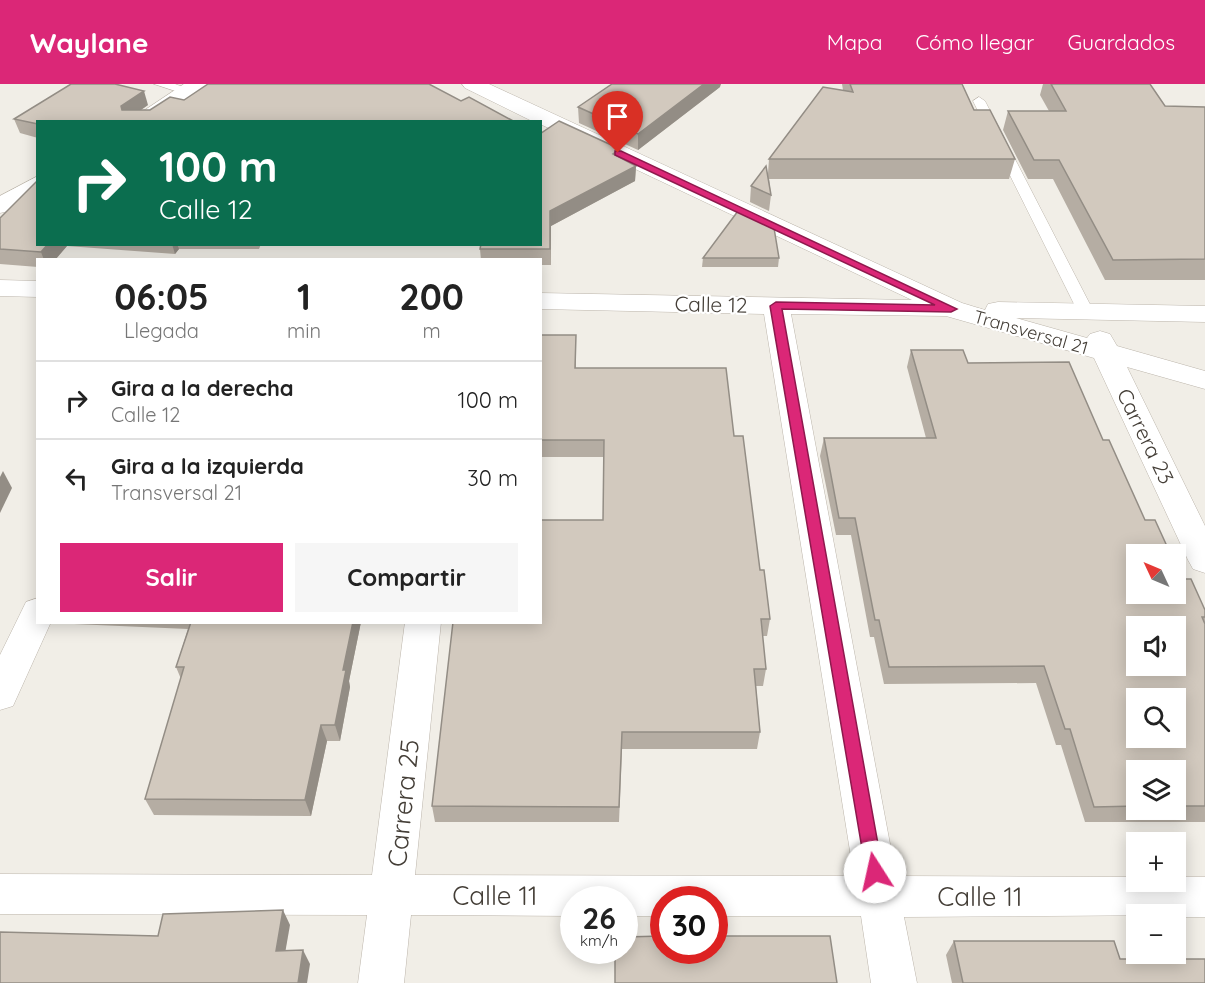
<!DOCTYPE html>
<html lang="es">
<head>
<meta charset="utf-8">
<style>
	:root { --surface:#fff; --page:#f6f6f6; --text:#222; --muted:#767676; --line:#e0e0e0; --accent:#db2777 }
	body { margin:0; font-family:Quicksand,sans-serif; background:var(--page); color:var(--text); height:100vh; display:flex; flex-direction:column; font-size:22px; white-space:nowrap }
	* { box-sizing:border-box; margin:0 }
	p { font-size:20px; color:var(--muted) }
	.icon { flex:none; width:33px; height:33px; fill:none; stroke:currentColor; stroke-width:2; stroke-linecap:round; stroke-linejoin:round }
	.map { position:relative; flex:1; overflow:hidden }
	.drawer { position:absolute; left:36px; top:174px; width:506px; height:366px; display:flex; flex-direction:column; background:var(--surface); border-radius:0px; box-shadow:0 3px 15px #0003 }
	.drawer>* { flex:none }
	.top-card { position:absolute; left:36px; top:36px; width:506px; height:126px; border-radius:0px; box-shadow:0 3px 15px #0003; background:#0b6e4f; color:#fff; overflow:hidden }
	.needle { width:39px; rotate:314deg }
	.tools { position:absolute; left:1126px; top:460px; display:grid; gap:12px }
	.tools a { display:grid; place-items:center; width:60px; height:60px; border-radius:0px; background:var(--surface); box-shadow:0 3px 15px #0003; font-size:30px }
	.speed { position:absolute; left:560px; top:802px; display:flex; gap:12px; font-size:30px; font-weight:700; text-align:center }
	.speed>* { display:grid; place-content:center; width:78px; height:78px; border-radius:50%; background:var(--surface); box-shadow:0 3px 15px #0003; line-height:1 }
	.speed small { font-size:15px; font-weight:400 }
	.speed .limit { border:9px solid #d22; background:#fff; color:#111 }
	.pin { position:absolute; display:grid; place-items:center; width:51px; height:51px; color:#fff; margin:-62px -26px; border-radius:50% 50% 50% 0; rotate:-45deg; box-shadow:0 0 6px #0007 }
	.pin .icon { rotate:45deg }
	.me { position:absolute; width:66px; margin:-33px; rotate:350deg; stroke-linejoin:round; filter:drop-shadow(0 0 4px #0008) }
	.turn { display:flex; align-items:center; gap:21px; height:126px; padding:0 24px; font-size:27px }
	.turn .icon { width:78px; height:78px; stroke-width:2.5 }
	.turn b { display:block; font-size:42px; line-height:51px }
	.eta { display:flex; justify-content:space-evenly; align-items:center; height:102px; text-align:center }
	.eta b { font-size:36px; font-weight:800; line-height:42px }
	.primary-button { display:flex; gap:12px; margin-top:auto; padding:12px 24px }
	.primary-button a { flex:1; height:69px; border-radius:0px; background:var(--accent); color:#fff; font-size:24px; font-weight:800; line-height:69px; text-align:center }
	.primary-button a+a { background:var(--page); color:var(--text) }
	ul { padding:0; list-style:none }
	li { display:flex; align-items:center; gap:18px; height:78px; padding:0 24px; border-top:2px solid var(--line) }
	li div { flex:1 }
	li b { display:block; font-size:22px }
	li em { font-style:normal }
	header { display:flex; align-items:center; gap:36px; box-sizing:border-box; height:84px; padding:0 30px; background:var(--accent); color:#fff }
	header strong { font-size:28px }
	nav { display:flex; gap:33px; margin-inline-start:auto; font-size:21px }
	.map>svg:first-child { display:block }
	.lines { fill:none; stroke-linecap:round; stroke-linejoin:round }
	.lane-casing { stroke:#bcb5ab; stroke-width:1 }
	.street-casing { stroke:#bcb5ab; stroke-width:1 }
	.lane { fill:#fff; fill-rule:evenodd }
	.street { fill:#fff; fill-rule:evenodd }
	.wall { fill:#b5ada3; fill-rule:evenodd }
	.shaded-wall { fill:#938d85 }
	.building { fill:#d2c9be; stroke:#938d85; stroke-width:1.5; fill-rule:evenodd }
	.route { fill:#db2777; stroke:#8e194d; stroke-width:1.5 }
	.labels { text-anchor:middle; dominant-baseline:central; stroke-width:4.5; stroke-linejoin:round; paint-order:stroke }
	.far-street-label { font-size:18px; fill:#443e37; stroke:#fff }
	.street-label { font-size:21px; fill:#443e37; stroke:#fff }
	.near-street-label { font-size:26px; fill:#443e37; stroke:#fff }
</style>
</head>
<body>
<header>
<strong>Waylane</strong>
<nav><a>Mapa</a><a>Cómo llegar</a><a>Guardados</a></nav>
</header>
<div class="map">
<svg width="1205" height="899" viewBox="0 0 1205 899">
	<rect width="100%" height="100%" fill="#f1eee7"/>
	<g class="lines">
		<defs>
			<g id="lane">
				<polygon points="154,0 175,0 194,7 188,11"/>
				<polygon points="979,13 985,17 1094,228 1092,231 1080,231 1078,228 973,17"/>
			</g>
			<g id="street">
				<polygon points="184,0 209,0 154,38 127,38"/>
				<polygon points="462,0 489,0 962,219 985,226 988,220 998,218 1205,222 1205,238 1016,234 1087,254 1090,250 1100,247 1110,250 1117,262 1205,287 1205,305 1127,283 1205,442 1205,489 1193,485 1188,476 1094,274 946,232 791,230 896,792 1137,793 1137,798 1176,798 1176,793 1205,793 1205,833 1176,833 1176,831 904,833 917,899 871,899 861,832 714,832 714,816 663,816 663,832 624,832 624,816 573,816 573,832 411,831 404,899 358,899 367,831 0,830 0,790 372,791 405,538 441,538 415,791 854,792 764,230 540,225 540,209 912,216 540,40 540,38 534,38 465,4"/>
				<polygon points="38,92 38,109 9,127 0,129 0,112"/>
				<polygon points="0,196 38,197 38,213 0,212"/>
				<polygon points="38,514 38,538 51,538 13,622 0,626 0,571 26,518"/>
			</g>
		</defs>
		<use href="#lane" class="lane-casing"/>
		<use href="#street" class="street-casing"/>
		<use href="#lane" class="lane"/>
		<use href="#street" class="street"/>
	</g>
	<g class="wall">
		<polygon points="842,0 962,0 974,26 1015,75 1009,95 769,95 771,111 769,127 750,118 751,102 768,89 769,75 843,6"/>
		<polygon points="1043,0 1150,0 1165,22 1205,23 1205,196 1105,196 1053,95 1028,95 1003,46 1008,27 1049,27 1040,11"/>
		<polygon points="720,3 638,66 579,39 578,23"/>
		<polygon points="184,16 461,17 515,38 38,38 38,54 20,49 14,35 148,21 141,26 150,26"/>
		<polygon points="540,50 620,73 636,82 635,97 551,142 551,181 540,181 540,176 481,176 480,165"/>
		<polygon points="0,134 38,160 261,160 259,165 179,165 175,170 67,162 55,176 38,176 38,183 0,180"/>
		<polygon points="703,174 779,174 778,183 702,183"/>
		<polygon points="540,251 576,251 576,284 734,352 770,535 767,552 762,552 766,585 763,602 756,602 760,648 757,665 622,665 619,738 435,738 432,722 603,436 604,373 540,373"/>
		<path d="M911,266L968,279L1103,356L1145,436L1182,495L1205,526V738H1085L1061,661H1056L1036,599L884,600L874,553H870L851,451H836L820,372L824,354H926L907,283ZM1137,687H1176V726H1137Z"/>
		<polygon points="73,538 361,538 349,597 350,603 340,657 327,657 311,732 154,731 145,715 181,595 176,583 188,545 74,540"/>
		<polygon points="954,857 1120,875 1205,899 952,899 946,871"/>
	</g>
	<g class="shaded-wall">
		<polygon points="704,0 721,0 720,3 638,66 638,50"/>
		<polygon points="144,7 148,21 126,36 121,22"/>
		<polygon points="620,65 620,80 613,70"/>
		<polygon points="636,82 635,97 551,142 551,181 550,127"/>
		<polygon points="48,160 66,160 67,162 55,176 44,176 41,168"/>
		<polygon points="172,160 177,160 179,165 175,170"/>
		<polygon points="3,387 12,404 0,429 0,393"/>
		<polygon points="353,538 361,538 349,597 350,603 340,657 335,641 343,586"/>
		<polygon points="321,641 327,657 311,732 305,716"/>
		<polygon points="283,826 290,841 283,881 276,867"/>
		<polygon points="303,866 310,880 307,899 298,899"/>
	</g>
	<g class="building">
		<polygon points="71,0 115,0 144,7 121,22 122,26 150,26 170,13 184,16 208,0 429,0 461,17 469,13 515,38 38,38 38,40 14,35"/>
		<polygon points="612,0 704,0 638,50 578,23"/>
		<polygon points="850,0 962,0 974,26 990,26 1015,75 769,75 823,3 853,8"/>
		<polygon points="1051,0 1150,0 1165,22 1205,23 1205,175 1113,176 1059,76 1034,76 1008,27 1066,27"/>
		<polygon points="559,37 620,65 613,70 636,82 550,127 550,165 480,165 481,160 540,160 540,50"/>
		<polygon points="766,82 771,111 751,102"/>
		<polygon points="38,96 38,160 48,160 41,168 0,165 0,134"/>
		<polygon points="738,127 774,144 779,174 703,174"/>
		<polygon points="540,251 576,251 575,284 726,284 734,352 743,352 760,486 764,486 770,535 761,535 766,585 754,585 760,648 622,648 619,723 432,722 453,538 540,538 540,436 603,436 604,356 540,356"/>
		<path d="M911,266H963L968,279L1069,278L1103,356H1109L1145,436H1155L1171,471H1137V510H1176V481L1182,495H1191L1205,526V533H1202L1205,540V722H1176V687H1137V722L1094,723L1070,645H1065L1044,582L889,583L879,536H875L855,434H839L824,354H936ZM1137,543H1176V582H1137ZM1137,615H1176V654H1137Z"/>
		<polygon points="191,538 353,538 343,586 346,586 335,641 321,641 305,716 145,715 184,583 176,583"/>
		<polygon points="283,826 276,867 303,866 298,899 0,899 0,848 158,852 163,830"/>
		<polygon points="663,852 663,867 714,867 714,852 830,852 837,899 615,899 615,867 624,867 624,853"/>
		<polygon points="954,857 1114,857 1120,875 1205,875 1205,899 963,899"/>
	</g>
	<polygon class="route" points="615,67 621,67 957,225 951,228 782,225 883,788 881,794 875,796 868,794 866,788 770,222 776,218 935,221 615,71"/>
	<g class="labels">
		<g class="far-street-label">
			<text transform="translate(1031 248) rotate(16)">Transversal 21</text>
		</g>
		<g class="street-label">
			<text transform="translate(711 220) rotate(1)">Calle 12</text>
			<text transform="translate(1146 352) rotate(64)">Carrera 23</text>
		</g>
		<g class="near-street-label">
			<text transform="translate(403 719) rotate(-84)">Carrera 25</text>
			<text x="495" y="811">Calle 11</text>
			<text x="980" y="812">Calle 11</text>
		</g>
	</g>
</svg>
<div class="tools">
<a><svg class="needle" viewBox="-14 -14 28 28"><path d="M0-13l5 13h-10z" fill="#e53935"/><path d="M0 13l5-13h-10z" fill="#767676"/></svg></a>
<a><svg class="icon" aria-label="sound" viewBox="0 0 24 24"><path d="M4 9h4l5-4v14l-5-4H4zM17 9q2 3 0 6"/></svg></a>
<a><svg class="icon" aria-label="search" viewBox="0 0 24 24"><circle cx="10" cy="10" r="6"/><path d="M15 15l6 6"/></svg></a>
<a><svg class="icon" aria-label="layers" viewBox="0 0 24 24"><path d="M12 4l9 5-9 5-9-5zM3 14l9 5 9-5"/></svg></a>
<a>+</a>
<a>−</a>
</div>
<div class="speed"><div>26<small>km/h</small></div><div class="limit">30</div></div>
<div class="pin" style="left:618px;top:69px;background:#d93025"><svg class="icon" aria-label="arrive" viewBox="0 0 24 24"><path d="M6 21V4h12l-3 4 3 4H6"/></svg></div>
<svg class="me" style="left:875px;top:788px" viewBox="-20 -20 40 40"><circle r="19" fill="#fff"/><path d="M0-13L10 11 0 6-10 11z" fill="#db2777"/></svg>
<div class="top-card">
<div class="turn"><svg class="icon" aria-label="right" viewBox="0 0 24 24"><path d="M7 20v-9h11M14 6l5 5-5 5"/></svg><div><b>100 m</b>Calle 12</div></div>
</div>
<section class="drawer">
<div class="eta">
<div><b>06:05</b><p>Llegada</p></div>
<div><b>1</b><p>min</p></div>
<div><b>200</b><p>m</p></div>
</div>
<ul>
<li><svg class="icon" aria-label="right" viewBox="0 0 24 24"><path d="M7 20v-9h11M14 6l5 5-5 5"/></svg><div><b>Gira a la derecha</b><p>Calle 12</p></div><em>100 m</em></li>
<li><svg class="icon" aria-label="left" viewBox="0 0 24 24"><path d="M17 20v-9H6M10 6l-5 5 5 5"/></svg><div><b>Gira a la izquierda</b><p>Transversal 21</p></div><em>30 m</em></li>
</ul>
<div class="primary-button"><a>Salir</a><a>Compartir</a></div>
</section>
</div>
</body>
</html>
